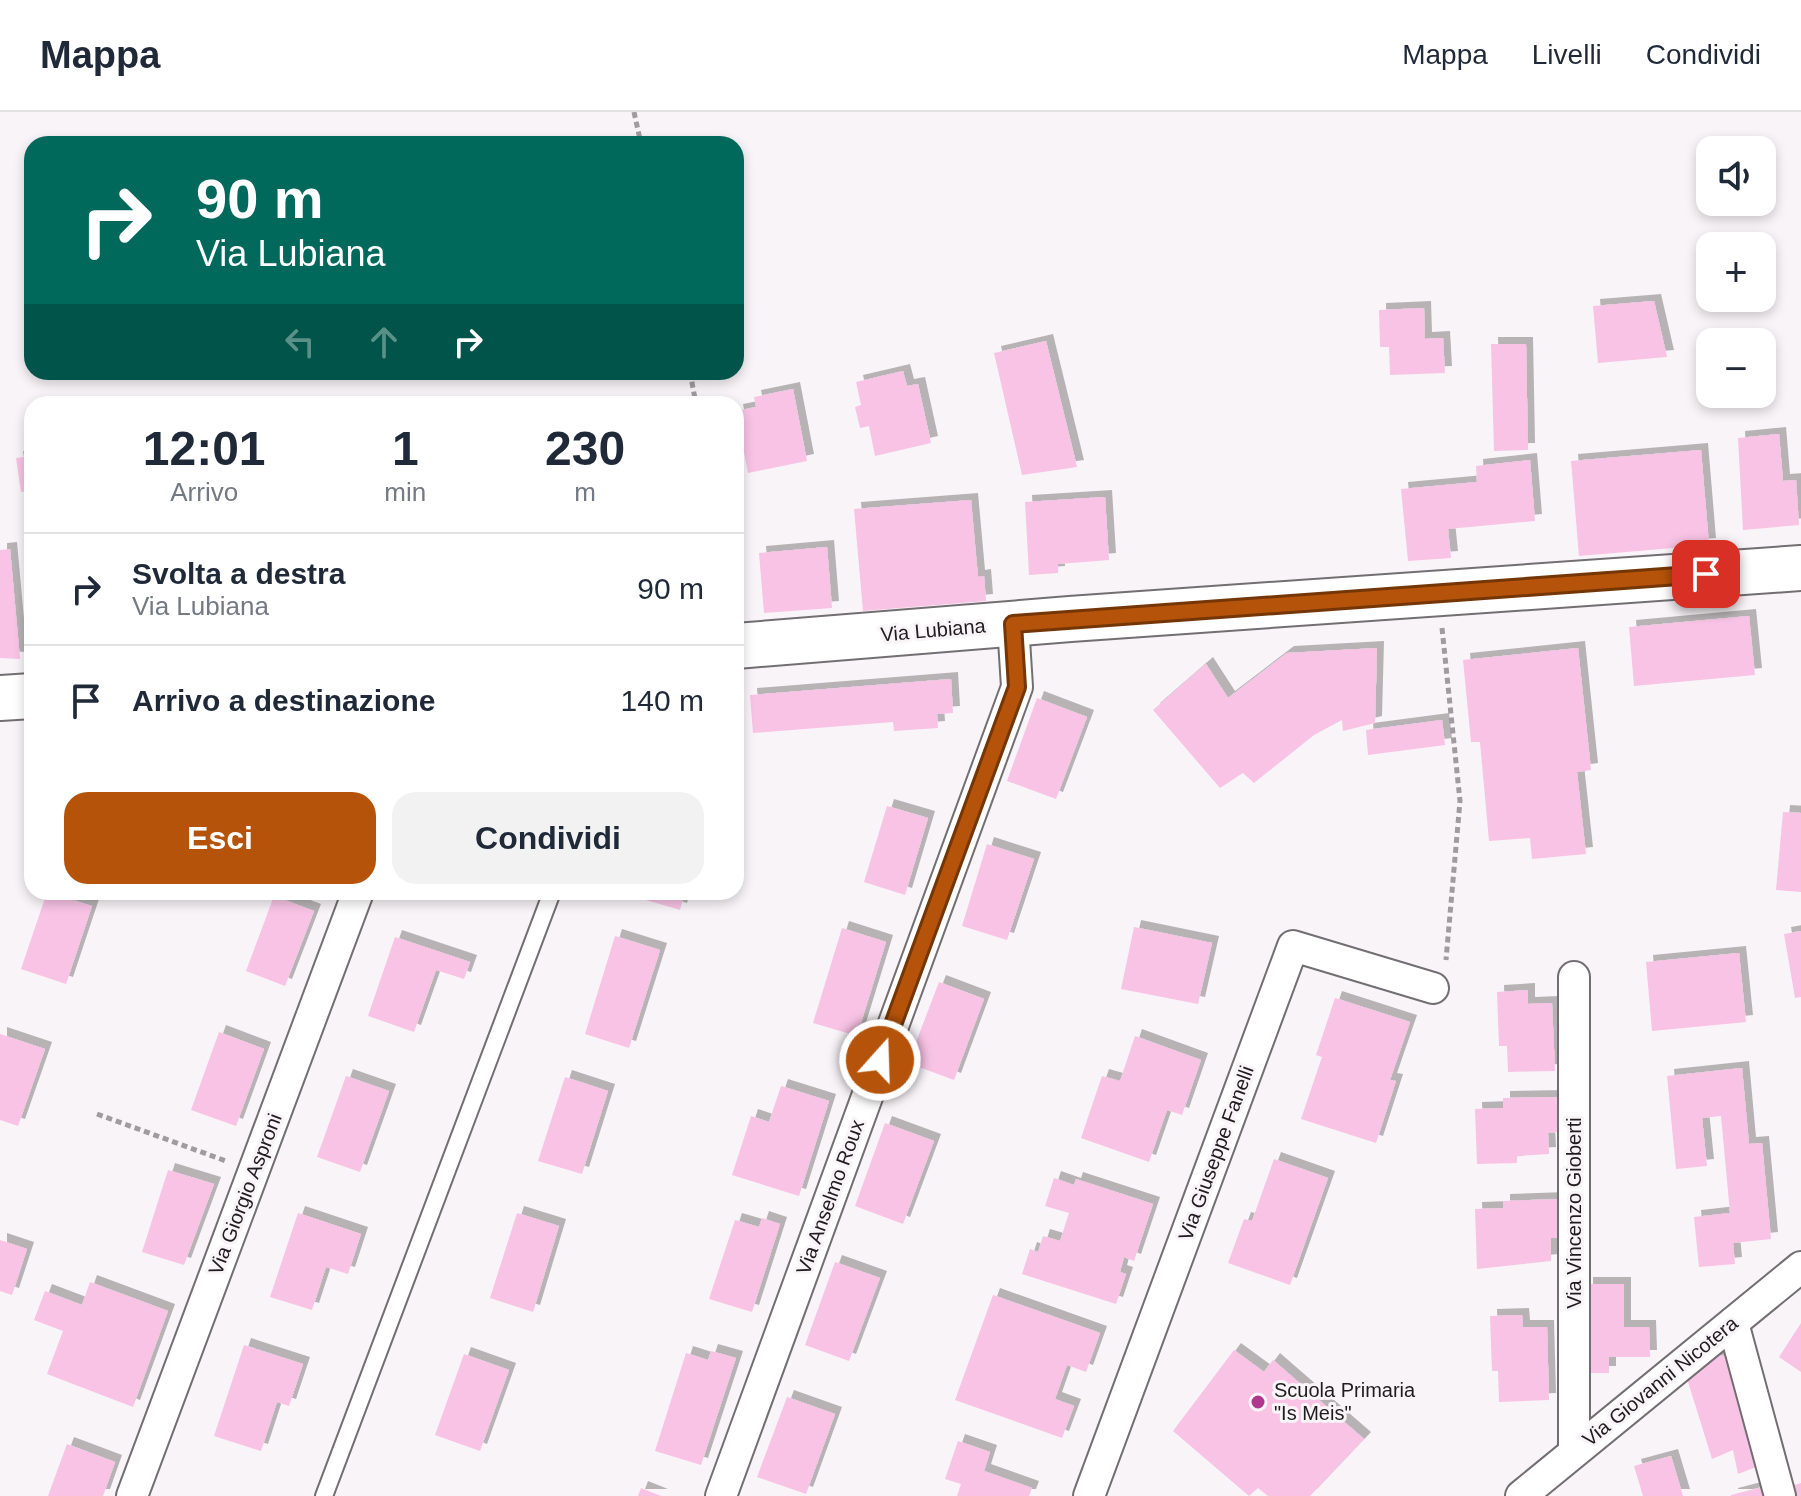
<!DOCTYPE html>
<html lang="it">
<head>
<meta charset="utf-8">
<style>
	:root { --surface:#fff; --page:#f2f2f3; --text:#1f2937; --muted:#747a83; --line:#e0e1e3; --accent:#b45309 }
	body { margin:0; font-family:Arial,sans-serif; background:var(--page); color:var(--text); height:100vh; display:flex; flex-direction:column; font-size:30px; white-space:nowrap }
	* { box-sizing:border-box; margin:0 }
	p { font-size:26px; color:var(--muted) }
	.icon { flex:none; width:44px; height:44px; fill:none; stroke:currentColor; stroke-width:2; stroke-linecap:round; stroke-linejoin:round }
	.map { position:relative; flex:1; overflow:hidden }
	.details { position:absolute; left:24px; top:284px; width:720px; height:504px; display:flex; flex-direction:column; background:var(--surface); border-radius:24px; box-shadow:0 4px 12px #0003 }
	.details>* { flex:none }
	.banner { position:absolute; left:24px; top:24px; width:720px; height:244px; border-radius:24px; box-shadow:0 4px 12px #0003; background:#00695c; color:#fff; overflow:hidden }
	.controls { position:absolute; left:1696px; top:24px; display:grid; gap:16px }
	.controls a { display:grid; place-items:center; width:80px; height:80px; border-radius:16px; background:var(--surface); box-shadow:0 4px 12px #0003; font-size:40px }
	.pin { position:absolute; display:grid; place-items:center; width:68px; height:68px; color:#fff; margin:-34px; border-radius:16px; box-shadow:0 4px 12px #0006 }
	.me { position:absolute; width:88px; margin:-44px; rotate:20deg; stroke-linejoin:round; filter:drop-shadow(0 0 6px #0008) }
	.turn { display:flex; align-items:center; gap:28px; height:168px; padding:0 40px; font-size:36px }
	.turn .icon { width:104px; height:104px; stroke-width:2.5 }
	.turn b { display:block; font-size:56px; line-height:68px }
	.lanes { display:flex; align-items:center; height:76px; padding:0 40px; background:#0003; justify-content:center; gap:40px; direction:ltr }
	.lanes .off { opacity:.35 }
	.eta { display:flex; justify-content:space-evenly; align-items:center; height:136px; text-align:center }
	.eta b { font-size:48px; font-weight:800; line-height:56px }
	.primary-button { display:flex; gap:16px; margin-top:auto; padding:16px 40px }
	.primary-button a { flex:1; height:92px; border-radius:24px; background:var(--accent); color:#fff; font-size:32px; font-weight:800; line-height:92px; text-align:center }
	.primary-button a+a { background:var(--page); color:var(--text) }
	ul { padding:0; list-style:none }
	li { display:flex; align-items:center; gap:24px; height:112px; padding:0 40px; border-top:2px solid var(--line) }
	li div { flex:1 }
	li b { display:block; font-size:30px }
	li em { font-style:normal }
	header { display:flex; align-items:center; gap:48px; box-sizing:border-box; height:112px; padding:0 40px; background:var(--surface); border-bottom:2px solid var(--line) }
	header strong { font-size:38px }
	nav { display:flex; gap:44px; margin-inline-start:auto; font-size:28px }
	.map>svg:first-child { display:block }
	.building { fill:#f8c3e5; filter:url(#shadow) }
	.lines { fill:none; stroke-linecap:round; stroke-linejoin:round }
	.lane-casing { stroke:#736e71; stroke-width:20 }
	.street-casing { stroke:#736e71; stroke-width:34 }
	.secondary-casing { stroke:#736e71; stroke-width:48 }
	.path { stroke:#a09c9e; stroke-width:5; stroke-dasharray:6 4; stroke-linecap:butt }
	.lane { stroke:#fff; stroke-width:16 }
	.street { stroke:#fff; stroke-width:30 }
	.secondary { stroke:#fff; stroke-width:44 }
	.route-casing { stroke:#753606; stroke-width:20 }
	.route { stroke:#b45309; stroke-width:14 }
	.poi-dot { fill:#b03990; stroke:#f9f4f7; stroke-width:3 }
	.labels { text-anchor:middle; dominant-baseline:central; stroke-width:6; stroke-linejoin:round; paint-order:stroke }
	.street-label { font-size:20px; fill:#1f1d1e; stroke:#f9f4f7 }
	.poi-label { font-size:20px; fill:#1f1d1e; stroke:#f9f4f7; text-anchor:start }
</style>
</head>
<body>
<header>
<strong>Mappa</strong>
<nav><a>Mappa</a><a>Livelli</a><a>Condividi</a></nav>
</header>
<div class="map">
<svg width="1801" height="1384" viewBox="0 0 1801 1384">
	<defs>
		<filter id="shadow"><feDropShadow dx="7" dy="-7" stdDeviation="0" flood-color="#0004"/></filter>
	</defs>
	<rect width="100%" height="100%" fill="#f9f4f7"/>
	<g class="building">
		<polygon points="1654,189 1667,245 1598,251 1593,194"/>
		<polygon points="1424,196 1425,227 1443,226 1445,261 1390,263 1389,235 1380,235 1379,198"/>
		<polygon points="1046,229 1077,355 1022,363 994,241"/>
		<polygon points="1491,232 1526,232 1528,338 1494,339"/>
		<polygon points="903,259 907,274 918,272 931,331 875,344 869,314 860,316 855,295 861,293 856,270"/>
		<polygon points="793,277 807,349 748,361 736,299 756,295 754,285"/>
		<polygon points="1779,322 1783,369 1796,368 1799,413 1743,418 1738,326"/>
		<polygon points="1701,338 1709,433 1579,444 1571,349"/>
		<polygon points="32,344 32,379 21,380 16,346"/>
		<polygon points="1530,348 1535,409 1448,417 1451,446 1408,449 1401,377 1477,370 1476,354"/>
		<polygon points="1105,385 1109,448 1058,452 1058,461 1029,463 1025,390"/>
		<polygon points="971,388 978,465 984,464 986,489 863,499 854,397"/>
		<polygon points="827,435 832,496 764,501 759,441"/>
		<polygon points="10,437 20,547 0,546 0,438"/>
		<polygon points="1749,504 1755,563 1634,574 1629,515"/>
		<polygon points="1377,536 1375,611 1343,619 1342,608 1314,623 1254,671 1243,661 1220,676 1153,598 1206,552 1228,586 1287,541"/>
		<polygon points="1578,536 1591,658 1577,660 1586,742 1532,747 1530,726 1489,729 1480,630 1471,630 1463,548"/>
		<polygon points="951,567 953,601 937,602 938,616 894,619 893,610 753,621 750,583"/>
		<polygon points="1037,586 1087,605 1056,687 1007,669"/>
		<polygon points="1442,608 1445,633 1368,643 1366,618"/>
		<polygon points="887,694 928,706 905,783 864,770"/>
		<polygon points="1783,700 1801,701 1801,780 1776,778"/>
		<polygon points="987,732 1034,747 1007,828 962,814"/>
		<polygon points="47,780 92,794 66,872 21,857"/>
		<polygon points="641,780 685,780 680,798 639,786"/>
		<polygon points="274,784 314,799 285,874 246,859"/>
		<polygon points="1134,815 1212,831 1198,892 1121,877"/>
		<polygon points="842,816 886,830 857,924 813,911"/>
		<polygon points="1801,819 1801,885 1795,886 1784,822"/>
		<polygon points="615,824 660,838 629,936 585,922"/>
		<polygon points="395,825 470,850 464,867 436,858 414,920 368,904"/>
		<polygon points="1739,841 1746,910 1652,919 1646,850"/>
		<polygon points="939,870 984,887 954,968 908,951"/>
		<polygon points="1528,878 1528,892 1552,891 1555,959 1508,960 1507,934 1499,934 1497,880"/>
		<polygon points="1335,886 1410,910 1390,968 1396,969 1376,1031 1301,1007 1322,945 1316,943"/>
		<polygon points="219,920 264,937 236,1014 191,998"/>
		<polygon points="0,922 45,937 18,1014 0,1008"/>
		<polygon points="1135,924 1201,948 1182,1003 1167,998 1149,1050 1081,1026 1102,964 1120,969"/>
		<polygon points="1742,956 1749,1032 1762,1031 1771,1127 1733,1131 1735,1152 1699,1155 1694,1105 1730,1101 1721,1004 1702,1006 1707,1054 1676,1057 1667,964"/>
		<polygon points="346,964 389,979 360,1060 317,1045"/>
		<polygon points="565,965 608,979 582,1062 538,1049"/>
		<polygon points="781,974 829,989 799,1084 732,1063 751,1004 769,1010"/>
		<polygon points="1557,985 1558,1020 1548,1021 1549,1042 1517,1044 1517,1051 1477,1052 1475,997 1503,996 1503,986"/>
		<polygon points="885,1011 934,1029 903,1112 855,1094"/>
		<polygon points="1274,1047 1328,1066 1290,1173 1228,1151 1244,1107 1252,1109"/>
		<polygon points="168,1058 214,1072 184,1153 142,1140"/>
		<polygon points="1054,1066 1074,1073 1076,1067 1153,1092 1134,1149 1124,1145 1120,1160 1126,1162 1116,1192 1022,1162 1030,1137 1038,1140 1043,1124 1060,1129 1069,1101 1045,1094"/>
		<polygon points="1559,1087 1561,1126 1551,1126 1551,1149 1477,1157 1475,1097 1503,1096 1503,1089"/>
		<polygon points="298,1101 361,1122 348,1162 326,1155 312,1198 270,1185"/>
		<polygon points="517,1101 559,1114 533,1200 490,1186"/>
		<polygon points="762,1106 780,1112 752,1200 709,1187 735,1108 759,1115"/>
		<polygon points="0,1128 27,1137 12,1183 0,1179"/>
		<polygon points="835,1150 880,1166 849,1249 805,1233"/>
		<polygon points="90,1170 168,1199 133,1295 47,1262 63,1219 34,1208 45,1179 82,1193"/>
		<polygon points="1586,1172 1624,1172 1624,1215 1649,1215 1650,1245 1609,1245 1609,1261 1587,1261"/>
		<polygon points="993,1183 1100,1221 1086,1260 1067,1253 1055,1287 1074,1294 1062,1326 955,1288"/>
		<polygon points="1522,1203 1523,1215 1547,1215 1549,1288 1499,1290 1498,1259 1492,1259 1490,1204"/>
		<polygon points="1801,1211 1801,1260 1779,1245"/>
		<polygon points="244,1233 303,1252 289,1294 277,1290 261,1339 214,1324"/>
		<polygon points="1234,1238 1264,1260 1273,1248 1364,1327 1310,1384 1268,1384 1258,1376 1249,1384 1173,1319"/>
		<polygon points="711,1239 736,1246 701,1353 655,1339 686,1241 708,1248"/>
		<polygon points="464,1242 509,1258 480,1339 435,1323"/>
		<polygon points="1711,1242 1725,1244 1764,1352 1738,1362 1733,1338 1712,1347 1684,1257"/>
		<polygon points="787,1285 835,1302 806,1382 757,1365"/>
		<polygon points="958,1329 990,1340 984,1359 1032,1376 1029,1384 957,1384 961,1372 945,1367"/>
		<polygon points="67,1332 115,1350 103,1384 48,1384"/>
		<polygon points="1671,1344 1683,1384 1643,1384 1634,1354"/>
		<polygon points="1801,1371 1801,1384 1797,1384 1794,1373"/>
		<polygon points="1766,1374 1769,1384 1731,1384 1731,1383"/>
		<polygon points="641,1376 661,1384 638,1384"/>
	</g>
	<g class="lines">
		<defs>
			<polyline id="lane" points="324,1384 552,780"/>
			<g id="street">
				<polyline points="1574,865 1574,1338"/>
				<polyline points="1733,1211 1780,1384"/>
				<polyline points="132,1384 358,780"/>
				<polyline points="721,1384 1017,575 1013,512"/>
				<polyline points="1089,1384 1293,834 1433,876"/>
				<polyline points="1521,1384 1801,1155"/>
			</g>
			<g id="secondary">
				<polyline points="736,534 1070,507 1801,456"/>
				<polyline points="0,586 32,584"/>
			</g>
		</defs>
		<use href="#lane" class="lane-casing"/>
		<use href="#street" class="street-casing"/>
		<use href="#secondary" class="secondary-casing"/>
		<g class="path">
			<polyline points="634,0 641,32"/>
			<polyline points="690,260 696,292"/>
			<polyline points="1442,516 1460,689 1446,848"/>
			<polyline points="97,1002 226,1049"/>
		</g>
		<use href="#lane" class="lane"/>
		<use href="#street" class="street"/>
		<use href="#secondary" class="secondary"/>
	</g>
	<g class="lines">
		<defs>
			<polyline id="route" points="880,948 1017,575 1013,512 1706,462"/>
		</defs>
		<use href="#route" class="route-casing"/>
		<use href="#route" class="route"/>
	</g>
	<circle class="poi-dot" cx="1258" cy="1290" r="8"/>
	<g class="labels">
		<g class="street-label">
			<text transform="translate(933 518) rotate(-5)">Via Lubiana</text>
			<text transform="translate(1216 1041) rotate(-70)">Via Giuseppe Fanelli</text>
			<text transform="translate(245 1082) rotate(-69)">Via Giorgio Asproni</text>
			<text transform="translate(830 1085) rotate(-70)">Via Anselmo Roux</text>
			<text transform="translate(1574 1101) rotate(-90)">Via Vincenzo Gioberti</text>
			<text transform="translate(1660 1269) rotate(-39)">Via Giovanni Nicotera</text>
		</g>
		<g class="poi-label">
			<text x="1274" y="1278">Scuola Primaria<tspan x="1274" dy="23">"Is Meis"</tspan></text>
		</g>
	</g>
</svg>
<div class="controls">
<a><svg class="icon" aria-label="sound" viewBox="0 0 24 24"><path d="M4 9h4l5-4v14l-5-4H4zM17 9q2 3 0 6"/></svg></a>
<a>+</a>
<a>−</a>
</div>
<div class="pin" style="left:1706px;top:462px;background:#d93025"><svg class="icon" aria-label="arrive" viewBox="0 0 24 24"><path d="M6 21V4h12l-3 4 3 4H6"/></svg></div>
<svg class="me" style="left:880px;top:948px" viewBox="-20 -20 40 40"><circle r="17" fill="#b45309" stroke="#fff" stroke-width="3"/><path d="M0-11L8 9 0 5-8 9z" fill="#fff"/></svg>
<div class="banner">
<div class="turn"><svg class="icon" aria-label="right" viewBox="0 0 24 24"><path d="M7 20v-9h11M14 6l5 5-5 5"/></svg><div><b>90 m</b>Via Lubiana</div></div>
<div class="lanes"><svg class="icon off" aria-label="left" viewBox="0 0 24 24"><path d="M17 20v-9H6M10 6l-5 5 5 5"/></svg><svg class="icon off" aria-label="ahead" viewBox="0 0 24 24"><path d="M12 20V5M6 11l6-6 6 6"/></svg><svg class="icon" aria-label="right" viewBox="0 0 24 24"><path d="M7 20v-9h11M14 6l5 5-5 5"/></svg></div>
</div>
<section class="details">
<div class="eta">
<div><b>12:01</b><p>Arrivo</p></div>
<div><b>1</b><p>min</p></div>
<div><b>230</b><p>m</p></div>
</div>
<ul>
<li><svg class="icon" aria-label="right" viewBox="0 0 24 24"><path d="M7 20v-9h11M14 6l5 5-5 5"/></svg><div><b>Svolta a destra</b><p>Via Lubiana</p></div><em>90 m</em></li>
<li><svg class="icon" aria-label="arrive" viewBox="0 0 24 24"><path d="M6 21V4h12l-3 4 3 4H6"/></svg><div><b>Arrivo a destinazione</b></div><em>140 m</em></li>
</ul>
<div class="primary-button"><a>Esci</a><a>Condividi</a></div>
</section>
</div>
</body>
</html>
